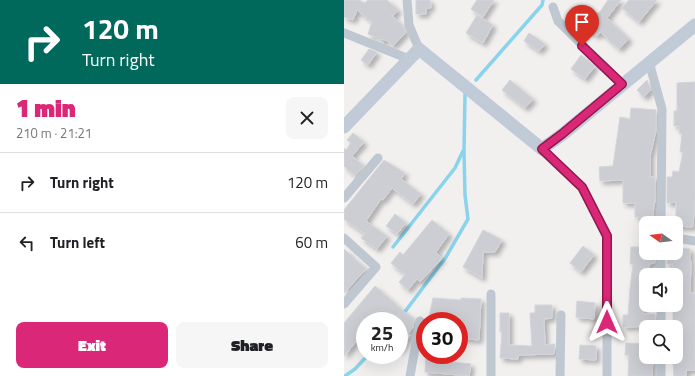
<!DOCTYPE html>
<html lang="en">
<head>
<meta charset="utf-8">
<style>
	:root { --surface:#fff; --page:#f6f6f6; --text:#202124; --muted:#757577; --line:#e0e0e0; --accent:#db2777 }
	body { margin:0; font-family:"Titillium Web",sans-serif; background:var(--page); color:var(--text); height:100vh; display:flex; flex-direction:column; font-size:15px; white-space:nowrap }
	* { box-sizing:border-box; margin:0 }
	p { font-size:13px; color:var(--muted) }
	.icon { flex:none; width:22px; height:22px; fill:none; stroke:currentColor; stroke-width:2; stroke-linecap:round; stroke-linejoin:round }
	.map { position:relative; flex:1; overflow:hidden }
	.sheet { display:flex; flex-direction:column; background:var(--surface); width:344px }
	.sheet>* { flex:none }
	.top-card { background:#00695c; color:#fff; overflow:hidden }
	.needle { width:26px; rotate:284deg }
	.tools { position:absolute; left:295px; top:216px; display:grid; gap:8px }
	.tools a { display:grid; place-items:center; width:44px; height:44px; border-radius:8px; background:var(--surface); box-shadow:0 4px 16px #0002; font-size:20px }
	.speed { position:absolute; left:12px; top:312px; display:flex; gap:8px; font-size:20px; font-weight:700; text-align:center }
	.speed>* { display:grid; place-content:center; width:52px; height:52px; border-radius:50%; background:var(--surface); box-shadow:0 4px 16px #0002; line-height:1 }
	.speed small { font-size:10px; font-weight:400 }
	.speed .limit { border:6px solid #d22; background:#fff; color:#111 }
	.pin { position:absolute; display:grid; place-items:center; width:34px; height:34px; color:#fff; margin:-41px -17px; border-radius:50% 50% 50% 0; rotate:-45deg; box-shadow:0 0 4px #0007 }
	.pin .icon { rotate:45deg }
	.me { position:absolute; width:44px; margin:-22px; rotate:0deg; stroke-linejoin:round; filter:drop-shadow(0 0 3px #0008) }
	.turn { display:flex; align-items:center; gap:14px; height:84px; padding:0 16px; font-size:18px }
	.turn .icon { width:52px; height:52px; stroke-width:2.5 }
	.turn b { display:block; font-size:28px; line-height:34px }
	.round { display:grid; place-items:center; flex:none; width:42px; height:42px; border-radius:8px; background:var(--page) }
	.head { display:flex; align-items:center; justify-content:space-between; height:68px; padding:0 16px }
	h1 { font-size:24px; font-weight:800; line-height:30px; color:var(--accent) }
	.primary-button { display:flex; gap:8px; margin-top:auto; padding:8px 16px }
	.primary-button a { flex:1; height:46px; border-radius:8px; background:var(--accent); color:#fff; font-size:16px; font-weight:800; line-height:46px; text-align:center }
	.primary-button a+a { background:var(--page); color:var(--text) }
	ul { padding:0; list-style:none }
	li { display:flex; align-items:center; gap:12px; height:60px; padding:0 16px; border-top:1px solid var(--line) }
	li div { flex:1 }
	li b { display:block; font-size:15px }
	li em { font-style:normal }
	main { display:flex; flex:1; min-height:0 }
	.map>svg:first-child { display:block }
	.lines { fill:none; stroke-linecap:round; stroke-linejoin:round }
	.stream { stroke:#8ad3ed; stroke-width:3.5 }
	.building { fill:#ccced4; stroke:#d3d5db; filter:url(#shadow) }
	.street { stroke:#bfc8d1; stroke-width:9 }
	.secondary { stroke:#c1cbd8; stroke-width:13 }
	.route-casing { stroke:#8e194d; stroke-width:10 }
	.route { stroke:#db2777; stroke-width:7 }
</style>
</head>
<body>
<main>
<section class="sheet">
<div class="top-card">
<div class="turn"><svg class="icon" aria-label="right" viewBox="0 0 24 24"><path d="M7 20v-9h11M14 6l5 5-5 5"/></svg><div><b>120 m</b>Turn right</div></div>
</div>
<div class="head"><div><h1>1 min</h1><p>210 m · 21:21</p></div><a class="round"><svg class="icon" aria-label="close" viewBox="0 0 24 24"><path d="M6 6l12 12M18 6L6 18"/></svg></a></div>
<ul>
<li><svg class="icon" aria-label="right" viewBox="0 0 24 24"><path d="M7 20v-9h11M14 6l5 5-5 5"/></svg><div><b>Turn right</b></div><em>120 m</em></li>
<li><svg class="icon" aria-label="left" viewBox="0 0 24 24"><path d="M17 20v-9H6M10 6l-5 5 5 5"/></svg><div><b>Turn left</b></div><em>60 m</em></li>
</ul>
<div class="primary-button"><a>Exit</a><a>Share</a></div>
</section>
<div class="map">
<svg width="351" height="376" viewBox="0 0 351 376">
	<defs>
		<filter id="shadow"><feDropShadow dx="3.5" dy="3.5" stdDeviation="2" flood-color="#0004"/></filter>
	</defs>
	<rect width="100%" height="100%" fill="#f2efef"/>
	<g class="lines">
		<g class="stream">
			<polyline points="132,80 198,5 199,0"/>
			<polyline points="49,247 111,168 119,151"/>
			<polyline points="54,321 102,257 124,219 121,195 120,151 121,94"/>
			<polyline points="1,376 11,369 24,355"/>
		</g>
	</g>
	<g class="building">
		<polygon points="0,0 16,0 16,1 21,3 24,0 43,0 54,10 50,15 47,15 59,26 62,32 49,46 42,40 36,39 40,43 33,40 34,38 24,34 28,22 13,10 9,20 0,17"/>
		<polygon points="72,0 86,0 87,8 82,8 82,14 72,14"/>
		<polygon points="133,0 150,0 139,17 127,9"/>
		<polygon points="264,0 277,0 263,18 285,39 275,49 256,32 253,36 242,29 254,12 255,13"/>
		<polygon points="285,0 313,0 295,22 278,8"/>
		<polygon points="133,15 149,25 139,43 122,33"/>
		<polygon points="185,33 201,44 195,51 180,41"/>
		<polygon points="25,49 33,52 24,65 17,60"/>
		<polygon points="237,55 251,66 241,79 227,69"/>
		<polygon points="166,80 189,99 181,108 158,90"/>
		<polygon points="303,80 307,90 300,97 293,90"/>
		<polygon points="351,82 351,195 349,227 332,226 332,202 323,203 323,177 328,177 329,171 335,172 339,152 336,152 338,134 335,133 336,126 330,126 330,111 333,111 333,83"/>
		<polygon points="287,108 312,110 312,131 306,156 306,177 311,177 311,203 310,203 309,217 291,217 291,203 279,203 279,180 256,181 255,167 269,166 276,117 286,119"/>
		<polygon points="9,133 20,142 8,156 20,166 11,176 0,166 0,148 2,150 7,143 3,140"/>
		<polygon points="40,160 61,173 57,179 77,194 69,204 48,188 39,200 37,199 22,221 43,236 33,249 17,238 21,234 0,219 0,210"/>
		<polygon points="51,214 62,223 53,234 42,226"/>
		<polygon points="88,220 105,234 92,252 98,258 76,282 73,279 64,290 55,282 61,275 47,263 56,252 59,255"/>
		<polygon points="139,230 158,240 151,252 139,252 138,278 119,267"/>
		<polygon points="239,246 250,255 237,272 226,263"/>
		<polygon points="287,247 302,247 302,253 311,253 311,263 305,264 304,275 302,275 299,314 311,314 311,326 279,327 279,315 284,315 286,289 289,264 286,264"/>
		<polygon points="332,248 346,249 346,261 347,261 346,293 351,293 351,370 342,370 342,376 330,376 329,362 332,362 332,326 329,326 329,305 332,305 332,275 328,275 329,264 323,264 323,253 332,253"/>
		<polygon points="0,249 22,269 0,293"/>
		<polygon points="31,286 52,304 52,305 70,319 69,327 63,335 66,335 55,352 55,327 59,322 55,319 55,314 53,318 46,312 43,315 38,310 29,321 21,321 21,331 0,356 0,323"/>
		<polygon points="89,298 117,300 117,298 137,299 135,340 115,338 115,321 84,321"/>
		<polygon points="233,301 251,303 250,319 232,317"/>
		<polygon points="191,305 208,305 208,318 200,319 201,345 211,344 210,354 174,355 174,359 156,358 158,332 156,332 156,313 165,313 165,345 188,346 186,313 191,313"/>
		<polygon points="282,343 302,344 302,357 309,357 308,376 284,376 285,355 281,355"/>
		<polygon points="236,345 252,346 252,360 235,359"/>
		<polygon points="82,355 99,355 98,361 127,364 125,376 81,372"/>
	</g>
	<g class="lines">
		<g class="street">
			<polyline points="63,0 65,25 75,49"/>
			<polyline points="209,7 214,21 278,84"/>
			<polyline points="0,33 65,59"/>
			<polyline points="305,62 318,109 317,223"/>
			<polyline points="198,149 238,187 263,236 263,376"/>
			<polyline points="0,198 34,158"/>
			<polyline points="0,238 32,267 0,304"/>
			<polyline points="332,238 351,241"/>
			<polyline points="317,275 317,253"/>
			<polyline points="147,294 147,376"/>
			<polyline points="317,327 317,305"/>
			<polyline points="66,376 76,321"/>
			<polyline points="216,376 217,315"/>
			<polyline points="317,376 317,357"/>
		</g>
		<polyline class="secondary" points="0,127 75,49 198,149 219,134 351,25"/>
	</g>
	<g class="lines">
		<defs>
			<polyline id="route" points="238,46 278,84 218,134 198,149 238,187 263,236 263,322"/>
		</defs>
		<use href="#route" class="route-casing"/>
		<use href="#route" class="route"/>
	</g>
</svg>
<div class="tools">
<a><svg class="needle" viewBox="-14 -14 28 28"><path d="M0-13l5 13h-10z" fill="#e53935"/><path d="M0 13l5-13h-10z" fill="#757577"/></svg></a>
<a><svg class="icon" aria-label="sound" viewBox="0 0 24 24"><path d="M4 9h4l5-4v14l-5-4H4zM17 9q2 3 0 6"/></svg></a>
<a><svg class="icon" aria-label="search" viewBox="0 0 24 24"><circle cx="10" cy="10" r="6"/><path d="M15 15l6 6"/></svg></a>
</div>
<div class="speed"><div>25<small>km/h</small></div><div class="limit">30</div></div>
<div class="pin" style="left:238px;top:46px;background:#d93025"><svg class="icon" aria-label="arrive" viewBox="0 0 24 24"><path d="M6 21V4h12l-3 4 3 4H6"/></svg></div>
<svg class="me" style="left:263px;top:322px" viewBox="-20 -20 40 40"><path d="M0-17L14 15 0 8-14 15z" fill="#db2777" stroke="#fff" stroke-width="4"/></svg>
</div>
</main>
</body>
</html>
